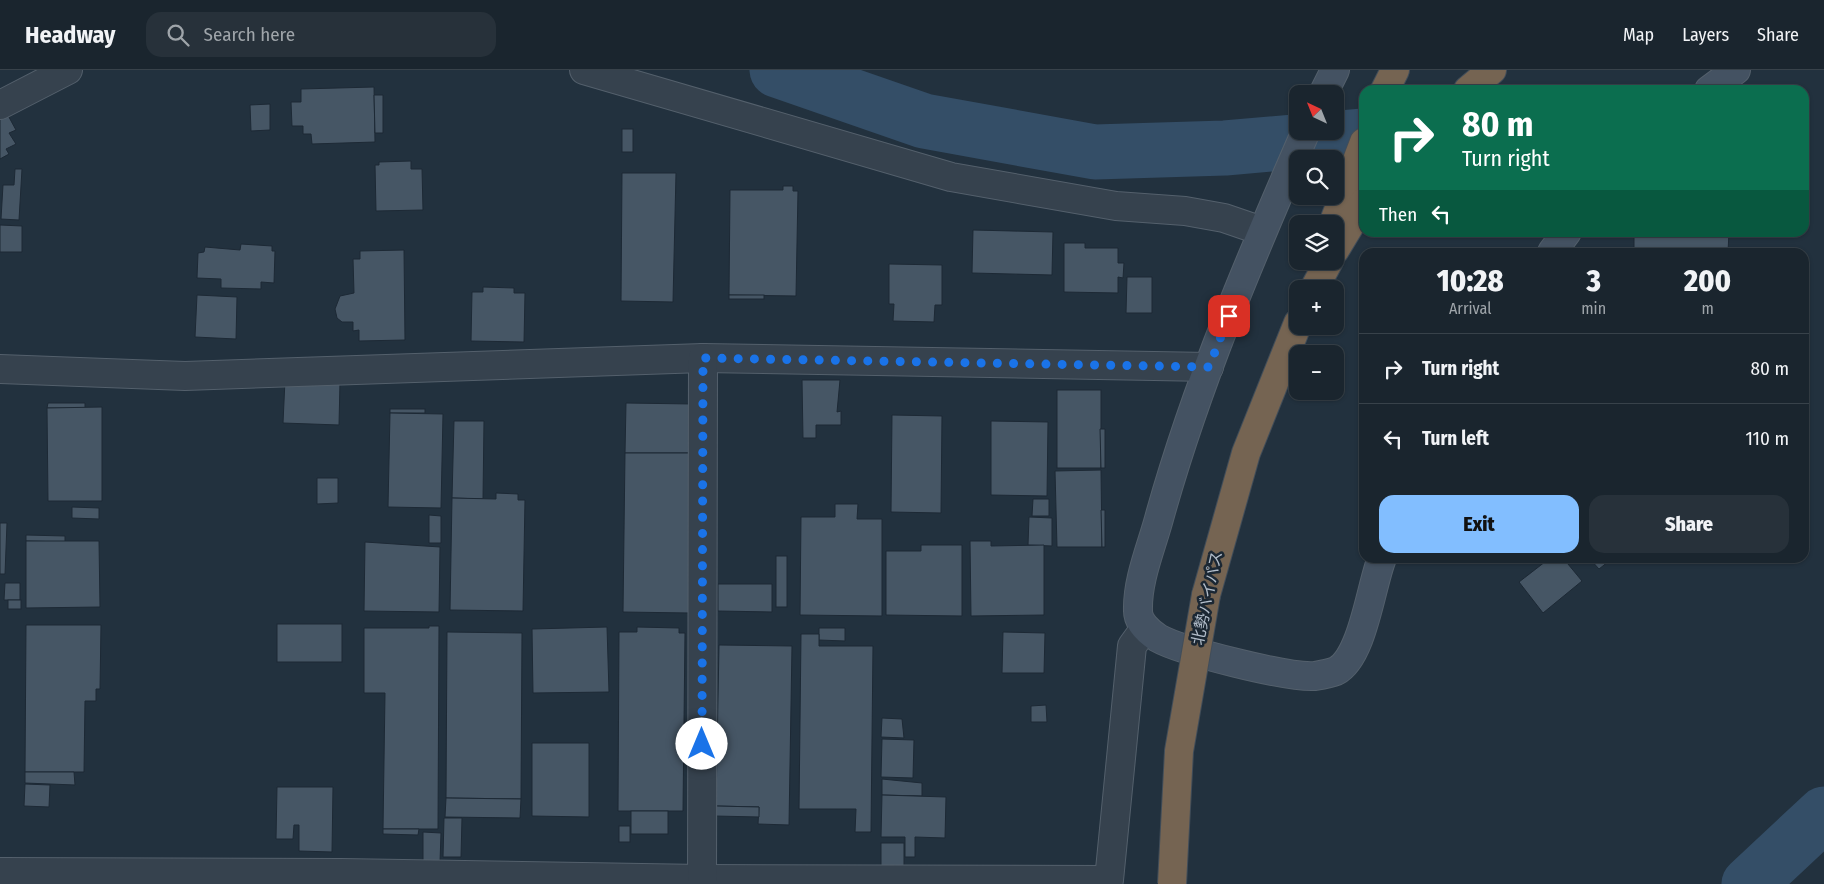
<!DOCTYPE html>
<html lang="en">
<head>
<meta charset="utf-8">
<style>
	:root { --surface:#1a252e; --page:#27313a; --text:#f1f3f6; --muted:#9fa5aa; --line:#38424a; --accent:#82beff }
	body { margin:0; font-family:"Fira Sans Condensed","Noto Sans JP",sans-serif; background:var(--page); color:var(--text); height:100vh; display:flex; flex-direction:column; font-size:19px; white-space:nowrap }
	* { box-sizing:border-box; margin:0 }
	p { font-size:16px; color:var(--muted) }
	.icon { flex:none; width:28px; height:28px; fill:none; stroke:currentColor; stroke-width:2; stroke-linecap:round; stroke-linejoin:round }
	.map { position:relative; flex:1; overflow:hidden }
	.details { position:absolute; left:1359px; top:178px; width:450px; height:315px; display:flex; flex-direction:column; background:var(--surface); border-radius:15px; box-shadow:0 1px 4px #0004,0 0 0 1px var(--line) }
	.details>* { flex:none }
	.hud { position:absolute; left:1359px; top:15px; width:450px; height:152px; border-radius:15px; box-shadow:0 1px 4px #0004,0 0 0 1px var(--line); background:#0b6e4f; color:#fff; overflow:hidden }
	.needle { width:32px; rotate:317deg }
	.tools { position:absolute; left:1289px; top:15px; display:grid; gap:10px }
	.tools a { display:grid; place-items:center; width:55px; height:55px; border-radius:10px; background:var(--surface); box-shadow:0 1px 4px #0004,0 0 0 1px var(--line); font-size:25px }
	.pin { position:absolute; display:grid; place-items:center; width:42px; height:42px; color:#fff; margin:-21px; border-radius:10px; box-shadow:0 2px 8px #0006 }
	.me { position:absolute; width:55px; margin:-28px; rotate:0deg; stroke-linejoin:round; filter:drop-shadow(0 0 4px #0008) }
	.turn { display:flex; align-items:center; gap:18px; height:105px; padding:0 20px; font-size:22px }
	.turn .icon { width:65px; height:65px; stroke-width:2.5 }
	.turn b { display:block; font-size:35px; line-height:42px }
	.then { display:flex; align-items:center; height:48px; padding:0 20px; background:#0003; gap:10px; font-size:19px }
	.eta { display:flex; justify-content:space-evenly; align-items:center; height:85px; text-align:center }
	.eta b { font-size:30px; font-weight:800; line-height:35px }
	.primary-button { display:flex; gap:10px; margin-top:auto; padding:10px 20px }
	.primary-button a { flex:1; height:58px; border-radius:15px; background:var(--accent); color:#111; font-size:20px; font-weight:800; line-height:58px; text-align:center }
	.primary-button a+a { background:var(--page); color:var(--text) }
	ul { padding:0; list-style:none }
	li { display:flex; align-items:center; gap:15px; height:70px; padding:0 20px; border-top:1px solid var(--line) }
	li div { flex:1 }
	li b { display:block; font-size:19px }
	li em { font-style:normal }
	header { display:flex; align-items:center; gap:30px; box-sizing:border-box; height:70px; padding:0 25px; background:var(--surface); border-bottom:1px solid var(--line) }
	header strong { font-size:24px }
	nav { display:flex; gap:28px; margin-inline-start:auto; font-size:18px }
	.search { width:350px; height:45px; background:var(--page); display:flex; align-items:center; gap:12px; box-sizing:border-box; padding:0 18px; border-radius:15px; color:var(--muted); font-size:19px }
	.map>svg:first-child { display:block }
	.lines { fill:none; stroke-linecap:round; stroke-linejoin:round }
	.river { stroke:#344e67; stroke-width:55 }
	.building { fill:#465665; stroke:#1d2935 }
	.street-casing { stroke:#54606c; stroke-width:30 }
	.secondary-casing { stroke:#54606c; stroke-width:30 }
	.highway-casing { stroke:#414d59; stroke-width:30 }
	.street { stroke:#36424e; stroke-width:28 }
	.secondary { stroke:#445262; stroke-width:28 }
	.highway { stroke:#756452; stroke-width:28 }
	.highway-bridge-casing { stroke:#414d59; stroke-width:30; stroke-linecap:butt }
	.highway-bridge { stroke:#756452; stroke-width:28 }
	.route { stroke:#1a73e8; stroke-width:9; stroke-dasharray:0 16.2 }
	.labels { text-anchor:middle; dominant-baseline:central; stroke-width:5; stroke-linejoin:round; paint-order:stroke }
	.street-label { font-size:16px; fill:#b2bdca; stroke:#1b2733 }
</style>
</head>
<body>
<header>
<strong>Headway</strong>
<div class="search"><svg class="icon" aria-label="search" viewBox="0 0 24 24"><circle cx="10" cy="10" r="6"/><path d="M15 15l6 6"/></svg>Search here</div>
<nav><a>Map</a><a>Layers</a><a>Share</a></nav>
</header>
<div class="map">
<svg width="1824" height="814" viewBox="0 0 1824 814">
	<rect width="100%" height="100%" fill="#22313e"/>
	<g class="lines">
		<g class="river">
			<polyline points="777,0 924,51 1095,82 1225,78 1364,66"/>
			<polyline points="1749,814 1824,744"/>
		</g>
	</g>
	<g class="building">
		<polygon points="374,17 375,72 312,74 311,64 303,64 303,56 292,56 291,32 301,32 301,19"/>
		<polygon points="374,25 383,25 383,63 375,63"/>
		<polygon points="270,34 270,60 251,61 250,35"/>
		<polygon points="4,38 16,60 9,63 16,74 6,79 9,84 0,89 0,41"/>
		<rect x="622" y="59" width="11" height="23"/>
		<polygon points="411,91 411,99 422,99 423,140 376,141 375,95 379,95 379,92"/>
		<polygon points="15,99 22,99 19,150 1,149 3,115 14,115"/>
		<polygon points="622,103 676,103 673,232 621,231"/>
		<polygon points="783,116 793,116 793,121 798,121 796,226 729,225 730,120 783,120"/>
		<polygon points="0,155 22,156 22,182 0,182"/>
		<polygon points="973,160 1053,162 1052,205 972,203"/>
		<polygon points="1634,162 1729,162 1728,182 1634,182"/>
		<polygon points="1064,173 1085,173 1085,178 1118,178 1118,193 1124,193 1123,208 1118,207 1118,223 1064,222"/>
		<polygon points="241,174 272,176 272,181 275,181 274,213 261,212 261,219 221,218 221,209 197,208 198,183 204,182 205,177 240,180"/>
		<polygon points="404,180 405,270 359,271 359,260 353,261 353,252 342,252 337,248 335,239 340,226 354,223 353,189 360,189 360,181"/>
		<polygon points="889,194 942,195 942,235 935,235 934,252 893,251 894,234 889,234"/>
		<polygon points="1127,207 1152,207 1152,243 1126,243"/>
		<polygon points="483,217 514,218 514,223 525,223 524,272 471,271 472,222 483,222"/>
		<polygon points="197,225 237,227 236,269 195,267"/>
		<rect x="729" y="225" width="35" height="4"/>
		<polygon points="285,310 340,312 339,355 283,353"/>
		<polygon points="802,310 840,310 837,342 841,341 841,355 816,355 816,368 803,368"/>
		<rect x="1057" y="320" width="44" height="78"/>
		<polygon points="48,333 85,333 85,338 47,338"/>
		<polygon points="626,333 692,334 692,383 625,383"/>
		<polygon points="102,337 102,431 48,431 47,338"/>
		<rect x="390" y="339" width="35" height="4"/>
		<polygon points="390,343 443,344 441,438 388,437"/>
		<polygon points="892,345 942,346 941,443 891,442"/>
		<polygon points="454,351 484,351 483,429 452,428"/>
		<polygon points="991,351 1048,352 1047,426 991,425"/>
		<polygon points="1100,359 1105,359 1105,398 1101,398"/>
		<polygon points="625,383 692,383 689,543 623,542"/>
		<polygon points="1101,400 1102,477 1057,477 1055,401"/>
		<polygon points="317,408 338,408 338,433 317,434"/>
		<polygon points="496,423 518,424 518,430 525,430 523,541 450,540 452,428 496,429"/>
		<polygon points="1033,429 1049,429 1049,446 1032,446"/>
		<polygon points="835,434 858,434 857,449 882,449 882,546 800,545 801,447 835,447"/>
		<polygon points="72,437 99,438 99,449 72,448"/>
		<polygon points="1101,440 1105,440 1105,477 1102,477"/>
		<polygon points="429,445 441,446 441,473 429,473"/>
		<polygon points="1029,447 1052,448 1052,476 1028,475"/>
		<polygon points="0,453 7,453 5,504 0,504"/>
		<polygon points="26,465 65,466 65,472 26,471"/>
		<polygon points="26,471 99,471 100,537 26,538"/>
		<polygon points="970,471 991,471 991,476 1044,475 1044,545 971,546"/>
		<polygon points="365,472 440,477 439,542 364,541"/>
		<polygon points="921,475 962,475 962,546 886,545 886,481 921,481"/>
		<rect x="776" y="486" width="11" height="51"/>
		<polygon points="1550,488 1563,488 1582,511 1543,543 1519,512"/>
		<polygon points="1589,488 1613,488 1599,499"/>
		<polygon points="5,513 20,513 20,530 4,530"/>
		<polygon points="718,514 772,514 772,542 718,541"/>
		<rect x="8" y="530" width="13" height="9"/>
		<rect x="277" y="554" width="65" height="38"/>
		<polygon points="26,555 101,555 100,619 96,619 96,631 85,631 84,702 25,702"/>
		<polygon points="429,556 439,556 438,759 383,759 385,623 364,623 364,558 429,558"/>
		<polygon points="607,557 609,622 533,623 532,559"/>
		<polygon points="637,557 679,558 679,563 685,563 683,741 618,741 619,562 637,562"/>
		<polygon points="819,558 845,558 845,571 819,570"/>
		<polygon points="447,562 522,563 521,729 446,728"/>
		<polygon points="1003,562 1045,563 1044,603 1002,603"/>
		<polygon points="801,564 819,564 819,576 873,576 871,762 855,762 856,739 799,739"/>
		<polygon points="719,575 792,576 789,755 758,754 759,737 716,736"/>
		<polygon points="1046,635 1047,652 1031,652 1031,636"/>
		<polygon points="882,648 902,649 904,668 881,667"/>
		<polygon points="882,669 914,670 913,708 881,707"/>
		<polygon points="532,673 589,673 589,747 532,746"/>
		<polygon points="25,702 74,702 75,715 25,713"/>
		<polygon points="882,709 922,713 922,726 882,725"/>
		<polygon points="25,714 50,715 49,737 24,736"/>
		<polygon points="277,717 333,717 332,782 299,781 299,755 294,755 293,769 276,769"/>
		<polygon points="882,725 946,727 945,768 915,767 915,787 905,787 905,767 881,767"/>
		<polygon points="446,728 521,729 520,748 445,747"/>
		<polygon points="716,736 759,737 759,747 715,746"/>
		<rect x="631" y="741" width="37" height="23"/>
		<polygon points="444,748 462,748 461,787 443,787"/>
		<rect x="619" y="756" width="11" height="16"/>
		<polygon points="383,759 419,759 418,765 383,764"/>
		<polygon points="423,762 441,763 440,792 423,792"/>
		<rect x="881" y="773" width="23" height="26"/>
	</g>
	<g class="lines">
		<defs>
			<g id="street">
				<polyline points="584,0 951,107 1116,136 1185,141 1224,148 1262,161"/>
				<polyline points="0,35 68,0"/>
				<polyline points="0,299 185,306 703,288 1209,297"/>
				<polyline points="0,802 342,803 702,809 1109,810 1132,576 1145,558"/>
				<polyline points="702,814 703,288"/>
			</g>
			<g id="secondary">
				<polyline points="1709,20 1736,0"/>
				<polyline points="1323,24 1335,0"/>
				<path d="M1306,61C1251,187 1197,313 1160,445C1152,476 1137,509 1138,541C1138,552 1149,562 1158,568C1181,581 1288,608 1315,606C1321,605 1331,603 1336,601C1363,587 1371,515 1382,488"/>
				<polyline points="1552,182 1567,162"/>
			</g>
			<g id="highway">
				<polyline points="1385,20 1395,0"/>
				<polyline points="1468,20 1492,0"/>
				<polyline points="1333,154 1364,72"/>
				<polyline points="1335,180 1364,132"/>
				<polyline points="1314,219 1329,191"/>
				<polyline points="1206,525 1246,383 1298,253"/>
			</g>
		</defs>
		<use href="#street" class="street-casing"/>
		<use href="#secondary" class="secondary-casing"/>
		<use href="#highway" class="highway-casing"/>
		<use href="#street" class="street"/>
		<use href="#secondary" class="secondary"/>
		<use href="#highway" class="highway"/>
		<defs>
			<polyline id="highway-bridge" points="1172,814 1179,681 1206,525"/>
		</defs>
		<use href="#highway-bridge" class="highway-bridge-casing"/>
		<use href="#highway-bridge" class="highway-bridge"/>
	</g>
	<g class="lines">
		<polyline class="route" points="702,674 703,288 1209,297 1229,246"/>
	</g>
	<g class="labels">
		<g class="street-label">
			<text transform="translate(1207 528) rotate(-78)">北勢バイパス</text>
		</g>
	</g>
</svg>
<div class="tools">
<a><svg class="needle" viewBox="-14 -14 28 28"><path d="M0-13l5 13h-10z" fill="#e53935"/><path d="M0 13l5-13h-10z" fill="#9fa5aa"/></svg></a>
<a><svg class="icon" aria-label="search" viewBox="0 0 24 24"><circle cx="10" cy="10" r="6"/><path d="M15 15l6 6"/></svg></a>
<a><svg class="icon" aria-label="layers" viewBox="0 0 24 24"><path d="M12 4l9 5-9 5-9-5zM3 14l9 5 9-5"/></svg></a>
<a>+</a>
<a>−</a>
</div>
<div class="pin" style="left:1229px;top:246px;background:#d93025"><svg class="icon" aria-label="arrive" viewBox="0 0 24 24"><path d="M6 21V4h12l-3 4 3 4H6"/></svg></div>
<svg class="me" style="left:702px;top:674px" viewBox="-20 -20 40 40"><circle r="19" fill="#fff"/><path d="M0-13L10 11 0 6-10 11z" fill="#1a73e8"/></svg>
<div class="hud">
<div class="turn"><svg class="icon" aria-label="right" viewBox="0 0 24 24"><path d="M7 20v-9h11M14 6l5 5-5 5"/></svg><div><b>80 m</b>Turn right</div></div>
<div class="then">Then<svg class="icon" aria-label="left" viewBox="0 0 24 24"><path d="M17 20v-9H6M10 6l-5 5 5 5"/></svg></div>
</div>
<section class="details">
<div class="eta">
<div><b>10:28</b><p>Arrival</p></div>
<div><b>3</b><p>min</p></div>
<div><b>200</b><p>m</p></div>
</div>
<ul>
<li><svg class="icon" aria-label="right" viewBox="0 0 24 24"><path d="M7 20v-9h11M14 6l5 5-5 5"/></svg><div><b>Turn right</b></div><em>80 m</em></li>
<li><svg class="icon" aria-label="left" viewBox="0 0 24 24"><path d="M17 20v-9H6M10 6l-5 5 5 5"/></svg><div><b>Turn left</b></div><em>110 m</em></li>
</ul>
<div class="primary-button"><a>Exit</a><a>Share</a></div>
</section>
</div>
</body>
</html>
